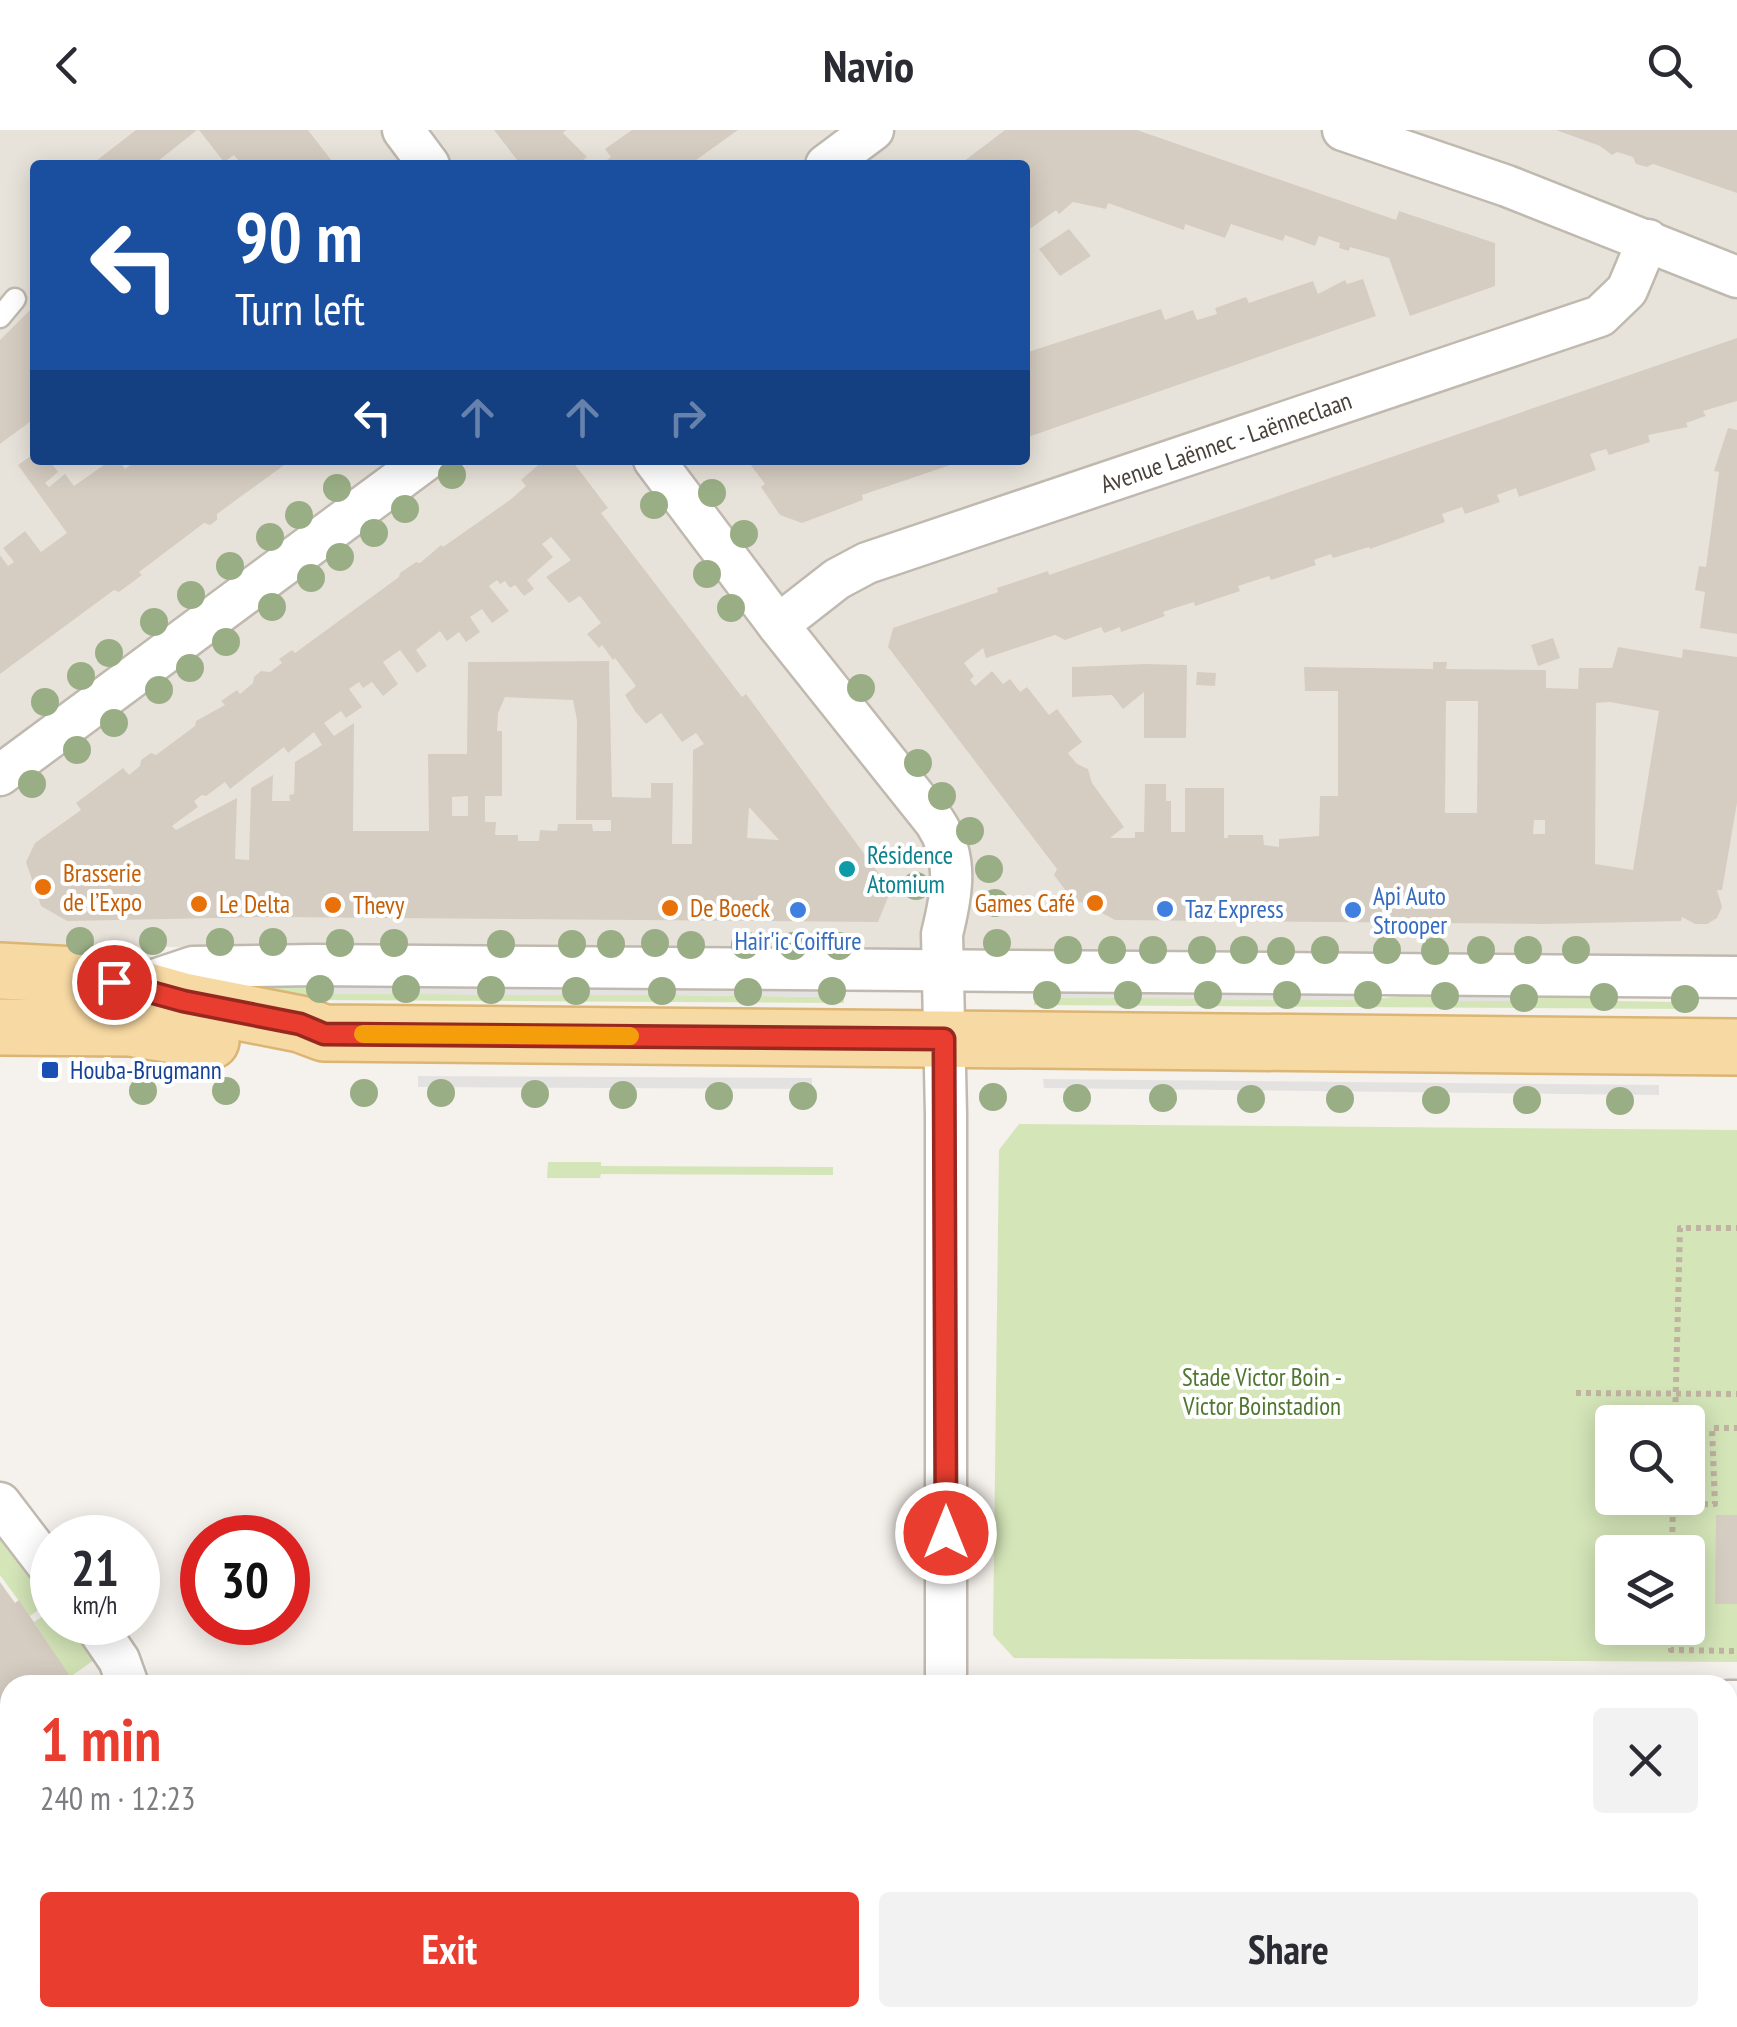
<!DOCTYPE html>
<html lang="en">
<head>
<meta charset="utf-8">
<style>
	:root { --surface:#fff; --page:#f2f2f3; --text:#2b2b33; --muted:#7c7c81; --accent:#e93e2f }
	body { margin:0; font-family:"PT Sans Narrow",sans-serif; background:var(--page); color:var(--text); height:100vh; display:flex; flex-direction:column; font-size:38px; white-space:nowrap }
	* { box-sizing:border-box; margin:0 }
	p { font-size:32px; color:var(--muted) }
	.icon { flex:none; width:55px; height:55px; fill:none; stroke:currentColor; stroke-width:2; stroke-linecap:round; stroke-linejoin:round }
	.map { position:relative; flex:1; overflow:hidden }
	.side { position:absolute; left:0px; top:1545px; width:1738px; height:352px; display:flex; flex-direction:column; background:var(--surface); border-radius:30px 30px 0 0; box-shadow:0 5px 25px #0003 }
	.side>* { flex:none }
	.banner { position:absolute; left:30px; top:30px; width:1000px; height:305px; border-radius:10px; box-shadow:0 5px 25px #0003; background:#1a4fa0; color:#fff; overflow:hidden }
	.tools { position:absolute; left:1595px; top:1275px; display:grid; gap:20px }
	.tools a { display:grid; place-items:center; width:110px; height:110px; border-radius:10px; background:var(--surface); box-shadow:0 5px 25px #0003; font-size:50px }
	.speed { position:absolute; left:30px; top:1385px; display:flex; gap:20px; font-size:50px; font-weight:700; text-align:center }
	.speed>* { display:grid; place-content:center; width:130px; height:130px; border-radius:50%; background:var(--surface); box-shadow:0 5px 25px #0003; line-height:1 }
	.speed small { font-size:25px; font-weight:400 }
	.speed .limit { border:15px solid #d22; background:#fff; color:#111 }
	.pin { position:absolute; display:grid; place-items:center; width:85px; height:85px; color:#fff; margin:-42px; border:5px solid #fff; border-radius:50%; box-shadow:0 2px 10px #0007 }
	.me { position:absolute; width:110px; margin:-55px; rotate:0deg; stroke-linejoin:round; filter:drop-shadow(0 0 8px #0008) }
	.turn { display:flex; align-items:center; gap:35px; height:210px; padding:0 40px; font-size:45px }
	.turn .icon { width:130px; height:130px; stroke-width:2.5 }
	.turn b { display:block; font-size:70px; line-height:85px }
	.lanes { display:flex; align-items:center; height:95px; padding:0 40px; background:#0003; justify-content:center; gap:50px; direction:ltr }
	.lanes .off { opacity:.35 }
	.round { display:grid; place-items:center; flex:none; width:105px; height:105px; border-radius:10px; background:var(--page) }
	.head { display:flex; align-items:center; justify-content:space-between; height:170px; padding:0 40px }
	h1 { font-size:60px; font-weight:600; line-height:75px; color:var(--accent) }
	.button { display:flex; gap:20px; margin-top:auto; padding:20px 40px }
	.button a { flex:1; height:115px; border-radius:10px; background:var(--accent); color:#fff; font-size:40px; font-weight:600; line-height:115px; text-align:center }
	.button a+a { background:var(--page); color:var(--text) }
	header { display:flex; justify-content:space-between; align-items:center; height:130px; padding:0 40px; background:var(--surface); font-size:45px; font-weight:600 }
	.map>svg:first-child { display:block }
	.residential { fill:#e8e3da; fill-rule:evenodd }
	.green { fill:#d4e5b8; fill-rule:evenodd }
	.parking { fill:#e4e2e0 }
	.building { fill:#d6cdc2; fill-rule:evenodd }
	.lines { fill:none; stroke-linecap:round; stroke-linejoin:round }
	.lane-casing { stroke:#c0b9af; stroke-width:25 }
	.street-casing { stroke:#c0b9af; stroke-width:45 }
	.primary-casing { stroke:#dbb573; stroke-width:60 }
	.path { stroke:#c0b3a1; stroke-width:6; stroke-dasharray:5 5; stroke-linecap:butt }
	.lane { stroke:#fff; stroke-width:20 }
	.street { stroke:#fff; stroke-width:40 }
	.primary { stroke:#f7d9a3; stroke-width:55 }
	.tree { fill:#9aae85 }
	.route-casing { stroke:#97281f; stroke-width:25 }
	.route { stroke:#e93e2f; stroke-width:18 }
	.slow { stroke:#f59e0b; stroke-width:18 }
	.culture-dot { fill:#0f9aa8; stroke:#fff; stroke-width:4 }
	.food-dot { fill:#e8710a; stroke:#fff; stroke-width:4 }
	.shop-dot { fill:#3f7fe0; stroke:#fff; stroke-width:4 }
	.transit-dot { fill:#1a4fb4; stroke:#fff; stroke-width:4 }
	.labels { text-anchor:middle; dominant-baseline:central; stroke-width:8; stroke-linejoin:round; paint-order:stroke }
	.street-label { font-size:25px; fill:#49423a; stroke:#fff }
	.culture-label { font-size:25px; fill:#0d838f; stroke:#fff; text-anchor:start }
	.food-label { font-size:25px; fill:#c56008; stroke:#fff; text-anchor:start }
	.shop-label { font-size:25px; fill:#366cbe; stroke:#fff; text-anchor:start }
	.transit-label { font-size:25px; fill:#164399; stroke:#fff; text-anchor:start }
	.park-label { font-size:25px; fill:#507731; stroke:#fff }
</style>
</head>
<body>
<header><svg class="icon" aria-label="back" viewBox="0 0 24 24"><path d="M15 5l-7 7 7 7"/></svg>Navio<svg class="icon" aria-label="search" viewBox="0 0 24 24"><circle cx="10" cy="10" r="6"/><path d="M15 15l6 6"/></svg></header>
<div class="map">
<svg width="1737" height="1897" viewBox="0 0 1737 1897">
	<rect width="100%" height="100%" fill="#f5f1ec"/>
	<path class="residential" d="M0,0H1737V826L0,816ZM35,35H1025V330H35Z"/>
	<g class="green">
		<polygon points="204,851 414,853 414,864 500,854 500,865 567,865 567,854 670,854 670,865 740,866 740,855 754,855 755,866 821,867 822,855 844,855 844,873 312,870"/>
		<polygon points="1034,858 1136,858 1136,868 1216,859 1217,870 1278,870 1279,859 1375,860 1375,869 1454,860 1454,871 1515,871 1515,861 1613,861 1614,871 1676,872 1677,862 1695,861 1695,879 1034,875"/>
		<path d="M1019,994L1737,1000V1532L1014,1528L993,1505L999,1020ZM1612,1292H1688V1368H1612ZM1612,1422H1688V1498H1612Z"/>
		<polygon points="548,1032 601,1032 601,1036 833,1037 833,1045 601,1044 600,1048 547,1048"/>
		<polygon points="0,1404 52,1470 30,1486 0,1445"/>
		<polygon points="52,1480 52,1492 70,1493 94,1530 70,1547 34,1492"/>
		<polygon points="1728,1703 1737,1703 1737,1897 1369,1897 1369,1888 1728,1888"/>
		<polygon points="10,1883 10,1888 467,1888 461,1897 0,1897 0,1892"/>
	</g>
	<g class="parking">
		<polygon points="329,853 400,853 399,864 329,864"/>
		<polygon points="414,853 484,853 483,865 414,864"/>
		<polygon points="500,854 567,854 567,865 499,865"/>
		<polygon points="585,854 654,855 653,865 584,865"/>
		<polygon points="670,854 740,855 740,866 670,865"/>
		<polygon points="754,855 822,855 822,867 754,866"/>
		<polygon points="1057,858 1121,858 1120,868 1057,868"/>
		<polygon points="1136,858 1202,859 1202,869 1136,868"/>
		<rect x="1216" y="859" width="63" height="11"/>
		<polygon points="1295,859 1362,860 1361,870 1295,870"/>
		<polygon points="1454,860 1515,861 1515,871 1454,871"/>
		<polygon points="418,946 812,948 812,959 418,957"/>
		<polygon points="1043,949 1659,955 1659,965 1044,958"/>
	</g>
	<g class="building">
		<polygon points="136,0 197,0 153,35 91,35"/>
		<polygon points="199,0 308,0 335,35 242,35 234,25 224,32"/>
		<polygon points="494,0 566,0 563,3 587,27 584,29 588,35 521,35"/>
		<polygon points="632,0 738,0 689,35 601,35 611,27 605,19"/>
		<polygon points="1005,0 1137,0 1396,90 1399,81 1495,113 1495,156 1410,186 1389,128 1350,117 1349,121 1339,118 1340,113 1319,106 1315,116 1285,105 1283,111 1231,94 1225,108 1185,94 1184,100 1108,73 1106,79 1073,72 1059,84 1056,80 1027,101 1025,35 959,35"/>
		<polygon points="1556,0 1737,0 1737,63 1653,34 1647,37 1636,34 1633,27 1617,22 1612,25 1600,16"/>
		<polygon points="1069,99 1091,126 1060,146 1039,119"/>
		<polygon points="1363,149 1376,186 1025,308 1025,223 1161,179 1165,190 1193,180 1197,190 1217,184 1215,178 1246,167 1249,173 1313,151 1318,164 1345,150 1347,154"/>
		<polygon points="35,175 35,288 0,314 0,210"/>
		<path d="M1737,208V271L1703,281L1706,286L1686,293L1688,297L1648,305L1650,312L1609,325L1606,319L1590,324L1596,340L1519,367L1516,358L1497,365L1500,372L1465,384L1462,377L1442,384L1445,392L1370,419L1369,417L1333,428L1331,424L1314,430L1316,435L1271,450L1269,446L1238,456L1240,461L1195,476L1194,472L1178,477L1163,482L1165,486L1121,502L1120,497L1104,503L1101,497L1065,510L1055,505L986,528L983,518L964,533L974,546L970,550L975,556L992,541L1003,554L1010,549L1020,562L1027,557L1049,585L1057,579L1082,612L1068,623L1077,634L1088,639L1092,653L1124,697L1110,708H1135V702H1144L1145,654H1166V671H1171V702H1185V658H1224V708H1228V705H1263L1264,715L1279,717V709L1319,706L1320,666H1338V561H1305L1304,537L1433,539V532H1447L1446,539L1546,540V558L1578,559L1579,538H1612L1618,517L1682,528L1683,519L1737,527V673L1722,760H1717L1722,777L1717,788L1707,794H1695L1682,787L1681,791L1544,794L1115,790L1081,772L1075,773L1054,745L1057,739L888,517L893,498L998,462L997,458L1048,441L1049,445ZM1446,571H1478L1477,683H1445ZM1610,572L1659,581L1633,740L1595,734L1596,573ZM1534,690H1545V704H1533Z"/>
		<polygon points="1728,298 1737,300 1737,504 1700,498 1705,462 1695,460 1699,436 1706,437 1719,342 1714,341"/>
		<polygon points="35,323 35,330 49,330 58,342 45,353 49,357 65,344 74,356 111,330 119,330 125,339 137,330 291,330 217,384 217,390 210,395 204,393 139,442 142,445 119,462 114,460 0,544 0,425 8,436 14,432 3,418 25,401 41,422 67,403 18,335"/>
		<path d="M544,330L573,332L608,378L601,383L742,567L746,564L891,760L878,792L270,787L67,791L41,776L26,732L35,713L81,680L76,673L123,638L129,645L140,636L141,630L151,623L156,625L195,596L196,591L225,575L221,571L237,560L240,564L253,553L254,547L261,541L270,542L282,533L279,529L292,520L295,523L399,447L400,443L416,432L420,433L441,415L443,417L510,370L526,356L521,350ZM551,407L571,430L546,447L569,473L580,466L601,493L587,504L599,518L602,515L613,530L615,528L636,556L625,565L635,581L646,594L661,583L682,612L696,603L704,614L693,620L692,714H672L673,653H651V668L612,667L609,531L468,532L467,624H428L429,701H353L354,593L334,606L324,593L341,581L346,588L362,577L349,559L359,552L363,558L372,552L383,566L398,554L383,532L400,520L417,543L427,536L416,520L440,501L447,511L459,502L466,512L480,502L470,487L482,479L492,493L509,481L489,456L497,450L500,454L505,451L510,458L515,455L524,466L534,459L527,450L553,427L542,414ZM505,567L573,570L577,590L576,690H611V701H593L592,694H558L557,701L540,700L539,711H518V705H495L496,692H485V666H502V601H497L498,583ZM314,602L322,615L295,632L294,664L289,665L290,671H272L273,645L251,658L249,730L235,729L237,668L176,700L172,696L198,677L194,671L202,665L206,666L225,652L230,659L284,617L288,623ZM468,666V686H452V667ZM749,677L779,710L747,708Z"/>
		<polygon points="747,330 962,330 962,331 862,365 863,370 802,393 780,385 761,357 765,354"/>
		<polygon points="1553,508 1560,528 1538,536 1531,515"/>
		<polygon points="1145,534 1187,535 1186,608 1144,608 1144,562 1123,579 1112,565 1072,567 1072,537"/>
		<polygon points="1197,542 1216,543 1215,556 1196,555"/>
		<polygon points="1716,1385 1737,1385 1737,1474 1715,1474"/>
		<polygon points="0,1452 15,1473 19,1470 76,1555 10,1555 10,1762 0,1755 0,1624 6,1610 0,1600"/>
		<rect x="1071" y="1888" width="181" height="9"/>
	</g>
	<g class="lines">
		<defs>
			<polyline id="lane" points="0,187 15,169"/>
			<g id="street">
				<polyline points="403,0 429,35"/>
				<polyline points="1343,0 1507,56 1737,147"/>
				<polyline points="826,35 873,0"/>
				<path d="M654,330L778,495L935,692C959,728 952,764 942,804L946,984V1555"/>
				<polyline points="778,495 837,449 867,433 1600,186 1627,160 1648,110"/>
				<polyline points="0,645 426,330"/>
				<polyline points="133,857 193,837 314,835 1737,847"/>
				<polyline points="0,1373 52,1441"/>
				<polyline points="93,1492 119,1530 128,1555"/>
				<polyline points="1728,1571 1737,1571"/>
				<polyline points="1728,1628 1737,1629"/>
				<polyline points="0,1849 10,1839"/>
				<polyline points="985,1888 986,1897"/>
			</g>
			<g id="primary">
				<polyline points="0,841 94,846 183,871 300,894 324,903 1737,917"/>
				<polyline points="0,897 130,898 211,911"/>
			</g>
		</defs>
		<use href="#lane" class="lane-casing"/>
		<use href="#street" class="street-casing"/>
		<use href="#primary" class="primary-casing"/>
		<g class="path">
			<polyline points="1576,1263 1737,1264"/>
			<polyline points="1675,1292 1680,1098 1737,1098"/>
			<polyline points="1673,1375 1715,1374 1712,1298 1737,1298"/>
			<polyline points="1672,1422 1673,1368"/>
			<polyline points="1671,1498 1671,1520 1737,1521"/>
		</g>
		<use href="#lane" class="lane"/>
		<use href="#street" class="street"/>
		<use href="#primary" class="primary"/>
	</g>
	<g class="tree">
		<circle cx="452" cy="345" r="14"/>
		<circle cx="337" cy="358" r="14"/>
		<circle cx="712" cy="363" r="14"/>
		<circle cx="654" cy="375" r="14"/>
		<circle cx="405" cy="379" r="14"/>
		<circle cx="299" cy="385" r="14"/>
		<circle cx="374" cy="403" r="14"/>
		<circle cx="744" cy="404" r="14"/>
		<circle cx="270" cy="407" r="14"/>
		<circle cx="340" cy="427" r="14"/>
		<circle cx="230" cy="436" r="14"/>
		<circle cx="707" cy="444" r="14"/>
		<circle cx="311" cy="448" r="14"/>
		<circle cx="191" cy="465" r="14"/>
		<circle cx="272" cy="477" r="14"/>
		<circle cx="731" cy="478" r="14"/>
		<circle cx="154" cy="492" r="14"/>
		<circle cx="226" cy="512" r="14"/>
		<circle cx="109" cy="523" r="14"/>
		<circle cx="190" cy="538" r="14"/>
		<circle cx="81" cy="546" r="14"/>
		<circle cx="861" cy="558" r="14"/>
		<circle cx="159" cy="560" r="14"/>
		<circle cx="45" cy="572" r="14"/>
		<circle cx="114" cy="593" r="14"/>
		<circle cx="77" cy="620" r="14"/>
		<circle cx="918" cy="633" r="14"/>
		<circle cx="32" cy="654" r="14"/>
		<circle cx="942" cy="666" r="14"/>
		<circle cx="970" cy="701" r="14"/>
		<circle cx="989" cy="739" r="14"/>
		<circle cx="916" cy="756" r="14"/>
		<circle cx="995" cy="773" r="14"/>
		<circle cx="80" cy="811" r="14"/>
		<circle cx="153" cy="811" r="14"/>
		<circle cx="220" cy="812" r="14"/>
		<circle cx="273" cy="812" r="14"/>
		<circle cx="340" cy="813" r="14"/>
		<circle cx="394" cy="813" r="14"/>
		<circle cx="655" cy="813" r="14"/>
		<circle cx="997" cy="813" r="14"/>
		<circle cx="501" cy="814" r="14"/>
		<circle cx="572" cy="814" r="14"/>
		<circle cx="611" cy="814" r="14"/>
		<circle cx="691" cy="815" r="14"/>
		<circle cx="745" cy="815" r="14"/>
		<circle cx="793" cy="816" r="14"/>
		<circle cx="839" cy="816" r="14"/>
		<circle cx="1068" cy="820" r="14"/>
		<circle cx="1112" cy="820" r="14"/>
		<circle cx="1153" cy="820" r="14"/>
		<circle cx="1202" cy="820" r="14"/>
		<circle cx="1244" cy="820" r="14"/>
		<circle cx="1325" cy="820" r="14"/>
		<circle cx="1387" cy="820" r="14"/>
		<circle cx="1481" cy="820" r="14"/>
		<circle cx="1528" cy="820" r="14"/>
		<circle cx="1576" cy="820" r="14"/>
		<circle cx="1281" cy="821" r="14"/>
		<circle cx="1435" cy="821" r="14"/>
		<circle cx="320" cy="859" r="14"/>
		<circle cx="406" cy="859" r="14"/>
		<circle cx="491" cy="860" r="14"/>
		<circle cx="576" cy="861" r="14"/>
		<circle cx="662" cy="861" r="14"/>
		<circle cx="832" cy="861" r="14"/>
		<circle cx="748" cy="862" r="14"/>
		<circle cx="1047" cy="865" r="14"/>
		<circle cx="1128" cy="865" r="14"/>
		<circle cx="1208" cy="865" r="14"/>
		<circle cx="1287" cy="865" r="14"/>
		<circle cx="1368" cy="865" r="14"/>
		<circle cx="1445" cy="866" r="14"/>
		<circle cx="1604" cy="867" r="14"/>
		<circle cx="1524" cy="868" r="14"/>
		<circle cx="1685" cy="869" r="14"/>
		<circle cx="143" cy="961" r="14"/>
		<circle cx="226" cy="961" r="14"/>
		<circle cx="364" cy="963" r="14"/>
		<circle cx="441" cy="963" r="14"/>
		<circle cx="535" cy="964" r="14"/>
		<circle cx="623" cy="965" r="14"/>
		<circle cx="719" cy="966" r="14"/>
		<circle cx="803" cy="966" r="14"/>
		<circle cx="993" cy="967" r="14"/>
		<circle cx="1077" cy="968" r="14"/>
		<circle cx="1163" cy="968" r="14"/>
		<circle cx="1251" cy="969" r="14"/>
		<circle cx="1340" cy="969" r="14"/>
		<circle cx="1436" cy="970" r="14"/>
		<circle cx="1527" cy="970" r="14"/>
		<circle cx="1620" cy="971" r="14"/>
	</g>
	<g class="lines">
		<defs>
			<polyline id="route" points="114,852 183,871 300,894 324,904 944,909 946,1403"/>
		</defs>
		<use href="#route" class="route-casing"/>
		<use href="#route" class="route"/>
		<polyline class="slow" points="363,904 630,906"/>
	</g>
	<circle class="culture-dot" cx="847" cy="739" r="10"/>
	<g class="food-dot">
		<circle cx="43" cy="757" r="10"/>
		<circle cx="1095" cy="773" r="10"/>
		<circle cx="199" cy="774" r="10"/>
		<circle cx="333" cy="775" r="10"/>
		<circle cx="670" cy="778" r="10"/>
	</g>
	<g class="shop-dot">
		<circle cx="1165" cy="779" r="10"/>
		<circle cx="798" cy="780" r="10"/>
		<circle cx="1353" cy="780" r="10"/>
	</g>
	<rect class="transit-dot" x="40" y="930" width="20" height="20" rx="5"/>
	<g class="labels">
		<g class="street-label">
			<text transform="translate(1226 312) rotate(-19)">Avenue Laënnec - Laënneclaan</text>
		</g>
		<g class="culture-label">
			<text x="867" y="725">Résidence<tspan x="867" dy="29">Atomium</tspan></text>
		</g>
		<g class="food-label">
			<text x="63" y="743">Brasserie<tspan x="63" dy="29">de l’Expo</tspan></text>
			<text x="1075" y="773" text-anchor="end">Games Café</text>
			<text x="219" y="774">Le Delta</text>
			<text x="353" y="775">Thevy</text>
			<text x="690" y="778">De Boeck</text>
		</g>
		<g class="shop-label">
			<text x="1373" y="766">Api Auto<tspan x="1373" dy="29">Strooper</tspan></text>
			<text x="1185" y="779">Taz Express</text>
			<text x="798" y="811" text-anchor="middle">Hair'ic Coiffure</text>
		</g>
		<g class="transit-label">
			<text x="70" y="940">Houba-Brugmann</text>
		</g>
		<g class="park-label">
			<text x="1262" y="1247">Stade Victor Boin -<tspan x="1262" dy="29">Victor Boinstadion</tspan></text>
		</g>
	</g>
</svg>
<div class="tools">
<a><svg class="icon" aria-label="search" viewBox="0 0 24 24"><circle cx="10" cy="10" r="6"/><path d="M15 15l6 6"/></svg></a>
<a><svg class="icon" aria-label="layers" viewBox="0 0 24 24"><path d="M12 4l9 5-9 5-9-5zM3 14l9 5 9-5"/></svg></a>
</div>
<div class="speed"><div>21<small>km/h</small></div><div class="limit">30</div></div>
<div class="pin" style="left:114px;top:852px;background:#d93025"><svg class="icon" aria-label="arrive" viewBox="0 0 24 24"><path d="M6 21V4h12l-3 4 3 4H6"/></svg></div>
<svg class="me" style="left:946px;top:1403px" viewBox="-20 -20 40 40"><circle r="17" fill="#e93e2f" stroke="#fff" stroke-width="3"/><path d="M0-11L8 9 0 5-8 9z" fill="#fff"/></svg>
<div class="banner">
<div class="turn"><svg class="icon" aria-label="left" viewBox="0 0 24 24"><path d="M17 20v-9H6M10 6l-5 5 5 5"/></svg><div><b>90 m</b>Turn left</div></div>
<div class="lanes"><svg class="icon" aria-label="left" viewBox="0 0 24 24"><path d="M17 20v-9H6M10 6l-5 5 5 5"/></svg><svg class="icon off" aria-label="ahead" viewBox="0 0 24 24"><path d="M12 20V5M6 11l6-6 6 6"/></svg><svg class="icon off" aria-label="ahead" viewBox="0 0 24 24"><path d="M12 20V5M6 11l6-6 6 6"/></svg><svg class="icon off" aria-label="right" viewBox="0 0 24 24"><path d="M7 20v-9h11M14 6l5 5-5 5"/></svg></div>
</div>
<section class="side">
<div class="head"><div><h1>1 min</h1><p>240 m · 12:23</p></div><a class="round"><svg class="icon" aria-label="close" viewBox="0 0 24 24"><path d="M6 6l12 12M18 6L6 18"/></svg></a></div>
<div class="button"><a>Exit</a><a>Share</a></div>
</section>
</div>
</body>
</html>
